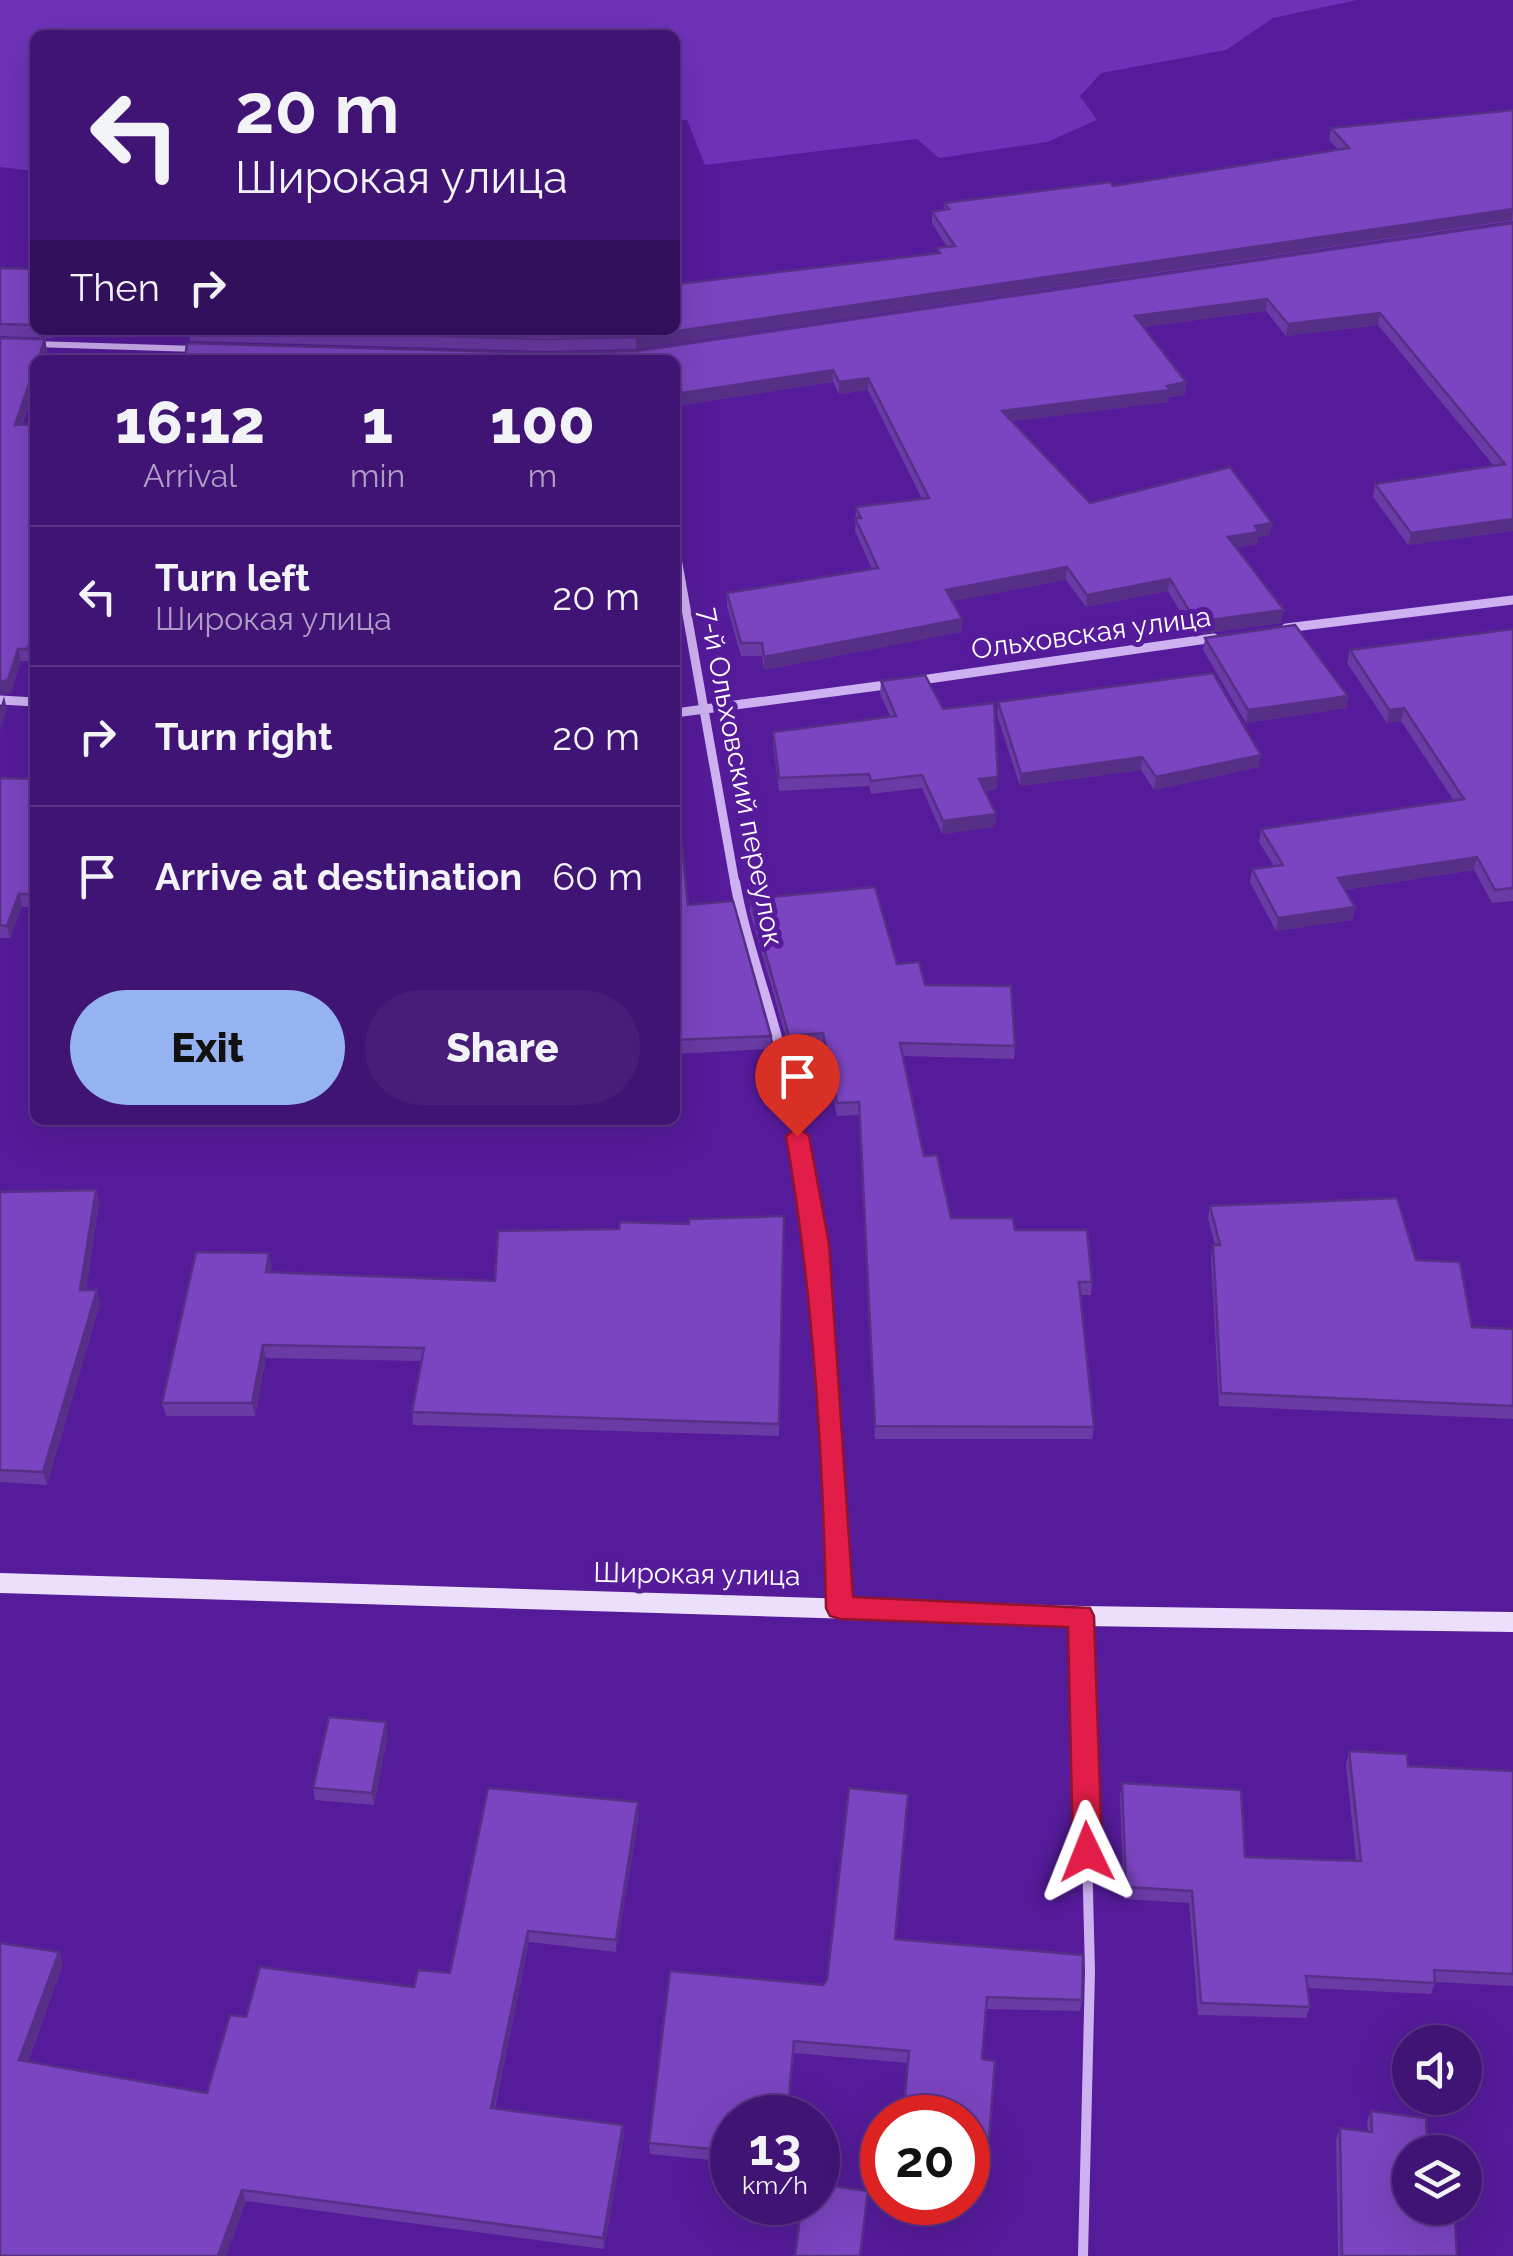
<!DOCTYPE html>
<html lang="en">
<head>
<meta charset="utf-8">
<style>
	:root { --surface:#401474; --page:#471d79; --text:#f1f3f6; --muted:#ae9ec5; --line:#593386; --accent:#95b2f1 }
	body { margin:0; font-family:Raleway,sans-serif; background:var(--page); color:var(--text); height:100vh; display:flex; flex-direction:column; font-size:38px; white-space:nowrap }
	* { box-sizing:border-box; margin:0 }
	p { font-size:32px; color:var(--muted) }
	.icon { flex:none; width:55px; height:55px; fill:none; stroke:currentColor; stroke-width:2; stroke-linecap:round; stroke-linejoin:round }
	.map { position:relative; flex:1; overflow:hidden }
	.side { position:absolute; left:30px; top:355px; width:650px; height:770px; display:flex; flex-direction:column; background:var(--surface); border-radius:15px; box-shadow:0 10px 40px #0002,0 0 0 2px var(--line) }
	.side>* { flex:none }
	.guide { position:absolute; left:30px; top:30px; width:650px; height:305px; border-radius:15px; box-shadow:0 10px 40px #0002,0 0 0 2px var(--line); background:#401474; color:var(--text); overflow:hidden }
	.tools { position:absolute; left:1392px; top:2025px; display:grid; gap:20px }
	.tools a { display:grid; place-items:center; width:90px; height:90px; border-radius:50%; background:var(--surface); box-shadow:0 10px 40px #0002,0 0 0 2px var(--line); font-size:50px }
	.speed { position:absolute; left:710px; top:2095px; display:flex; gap:20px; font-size:50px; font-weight:700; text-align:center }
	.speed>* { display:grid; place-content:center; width:130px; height:130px; border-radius:50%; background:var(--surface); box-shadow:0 10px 40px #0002,0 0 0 2px var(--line); line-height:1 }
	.speed small { font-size:25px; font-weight:400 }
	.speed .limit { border:15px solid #d22; background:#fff; color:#111 }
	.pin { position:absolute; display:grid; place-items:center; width:85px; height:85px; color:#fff; margin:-102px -42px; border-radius:50% 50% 50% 0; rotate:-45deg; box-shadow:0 0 10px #0007 }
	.pin .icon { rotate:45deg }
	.me { position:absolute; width:110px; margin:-55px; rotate:358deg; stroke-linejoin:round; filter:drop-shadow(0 0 8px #0008) }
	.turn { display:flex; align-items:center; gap:35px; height:210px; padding:0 40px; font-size:45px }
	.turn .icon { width:130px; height:130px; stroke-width:2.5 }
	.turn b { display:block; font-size:70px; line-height:85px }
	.then { display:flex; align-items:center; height:95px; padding:0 40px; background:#0003; gap:20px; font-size:38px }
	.eta { display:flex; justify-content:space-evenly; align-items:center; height:170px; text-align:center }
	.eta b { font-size:60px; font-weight:800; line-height:70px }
	.action { display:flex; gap:20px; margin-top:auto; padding:20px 40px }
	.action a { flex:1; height:115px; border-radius:60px; background:var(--accent); color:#111; font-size:40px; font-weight:800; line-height:115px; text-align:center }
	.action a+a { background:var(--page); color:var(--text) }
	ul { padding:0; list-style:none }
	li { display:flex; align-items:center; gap:30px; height:140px; padding:0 40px; border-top:2px solid var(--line) }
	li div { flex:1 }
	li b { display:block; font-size:38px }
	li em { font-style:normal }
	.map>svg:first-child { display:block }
	.green { fill:#6e32b9 }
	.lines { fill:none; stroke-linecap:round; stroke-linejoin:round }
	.lane { stroke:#cdb1f1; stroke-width:10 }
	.street-far3 { stroke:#cdb1f1; stroke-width:6 }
	.street-far2 { stroke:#cdb1f1; stroke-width:9 }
	.street-far1 { stroke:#cdb1f1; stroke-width:10 }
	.street { stroke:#cdb1f1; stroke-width:12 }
	.secondary { fill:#ecdffc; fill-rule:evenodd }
	.wall { fill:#6a3aa5 }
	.shaded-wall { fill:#563086 }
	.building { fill:#7b44c0; stroke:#563086; stroke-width:2.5 }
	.route { fill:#e11d48; stroke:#92132f; stroke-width:2.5 }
	.labels { text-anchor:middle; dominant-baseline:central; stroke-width:10; stroke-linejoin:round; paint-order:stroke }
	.street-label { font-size:28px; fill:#fff; stroke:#551b9a }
</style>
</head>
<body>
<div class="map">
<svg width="1513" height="2256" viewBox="0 0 1513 2256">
	<rect width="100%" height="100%" fill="#551b9a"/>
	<polygon class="green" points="0,0 1357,0 1273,18 1226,50 1101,73 1080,96 1097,120 1047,142 939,158 917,139 705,165 687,120 675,120 675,35 35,35 35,171 0,167"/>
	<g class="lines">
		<polyline class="lane" points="1081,1616 1090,1971 1083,2256"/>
		<polyline class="street-far3" points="34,344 197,349"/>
		<g class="street-far2">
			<polyline points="675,547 735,884"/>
			<polyline points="1286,628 1513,600"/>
			<polyline points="914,681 1214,638"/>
			<polyline points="0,700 35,702"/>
			<polyline points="675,713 893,684"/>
		</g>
		<path class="street-far1" d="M735,882C746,945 770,1003 784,1065C816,1207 825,1351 836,1495"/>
		<polyline class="street" points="836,1493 840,1608"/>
		<polygon class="secondary" points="0,1573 1081,1606 1513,1612 1513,1632 1081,1626 0,1593"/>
	</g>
	<g class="wall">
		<polygon points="1513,110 1513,221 636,349 545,351 190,341 188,330 678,284 937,253 937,248 947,247 932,223 932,212 944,210 944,203 1113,186 1338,149 1329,140 1331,128"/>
		<polygon points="1513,223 1513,531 1408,545 1373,497 1375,484 1494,466 1378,325 1286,336 1266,311 1143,327 1185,395 1169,397 1168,402 1012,421 1090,503 1272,523 1270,535 1258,537 1257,544 1236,548 1281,623 1194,635 1168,591 1086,607 1066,580 952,601 962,619 961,632 764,670 762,656 741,656 727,606 727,593 872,569 855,531 856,507 922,499 868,390 839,394 833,382 675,406 675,360 185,360 637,351"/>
		<polygon points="0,268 35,269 35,330 55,330 52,338 0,336"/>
		<polygon points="0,338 45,339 47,351 22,425 30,661 21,661 11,693"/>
		<polygon points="1513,629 1513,901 1492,903 1474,870 1344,890 1355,907 1352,920 1276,931 1250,882 1252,869 1274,866 1259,842 1261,829 1454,801 1401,721 1387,723 1347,663 1350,650"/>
		<polygon points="1205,638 1348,696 1346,708 1246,723 1203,650"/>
		<polygon points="881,681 943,709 997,789 985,791 996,814 995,827 942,834 922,788 871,794 869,786 779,791 773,745 773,732 890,716 880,694"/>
		<polygon points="998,702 1259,767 1154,790 1141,770 1020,786 997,715"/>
		<polygon points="0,778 35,779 35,907 22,907 10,938 0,938"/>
		<polygon points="675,848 688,905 771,1036 771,1049 675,1054"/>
		<polygon points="750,899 897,964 1015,1046 1014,1059 903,1056 924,1156 951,1218 1015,1230 1092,1282 1091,1295 1080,1295 1094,1427 1092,1439 875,1439 859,1115 837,1116 823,1046 789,1048 750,912"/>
		<polygon points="96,1190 99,1203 86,1290 100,1303 47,1485 0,1482 0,1192"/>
		<polygon points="1210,1206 1416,1260 1472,1327 1513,1329 1513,1419 1219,1406 1211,1258 1213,1245 1215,1245 1208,1219"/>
		<polygon points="784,1216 779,1436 413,1425 412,1412 422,1361 266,1358 255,1416 166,1416 162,1403 272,1265 270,1272 495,1281 619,1229"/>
		<polygon points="388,1734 374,1805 315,1800 313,1788"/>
		<polygon points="1349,1751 1408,1766 1513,1771 1513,1986 1435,1982 1431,1994 1308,1988 1310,2007 1306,2018 1198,2015 1189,1903 1124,1899 1120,1795 1122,1783 1245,1857 1356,1861 1346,1764"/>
		<polygon points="639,1815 616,1952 529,1942 495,2108 624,2136 604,2249 246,2201 226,2256 0,2256 0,1943 59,1952 63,1964 28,2062 207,2093 246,2017 414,1987 450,1973"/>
		<polygon points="895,1939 1082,2000 1080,2011 986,2009 982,2059 988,2153 987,2164 968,2162 968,2118 908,2063 794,2053 787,2118 732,2118 732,2162 650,2154 649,2143 823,1985"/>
		<polygon points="1371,2111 1427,2139 1457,2256 1338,2256 1336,2139 1340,2128 1368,2131 1367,2122"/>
	</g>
	<g class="shaded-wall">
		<polygon points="1513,209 1512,220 636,349 636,337"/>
		<polygon points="1267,299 1266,311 1134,328 1135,316"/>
		<polygon points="1380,313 1378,325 1286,336 1288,324"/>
		<polygon points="45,339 47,351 44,360 38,360"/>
		<polygon points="657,354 658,360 624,360"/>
		<polygon points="35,367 35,386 17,437 15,425"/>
		<polygon points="833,370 833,382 675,406 675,394"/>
		<polygon points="868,378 868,390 839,394 839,382"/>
		<polygon points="1186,382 1185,395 1169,397 1168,402 1001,423 1002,411"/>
		<polygon points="1513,519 1513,531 1408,545 1411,533"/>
		<polygon points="1272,523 1270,535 1258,537 1257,544 1226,550 1228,537 1255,526"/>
		<polygon points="1067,567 1066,580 945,603 946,590"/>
		<polygon points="1170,579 1168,591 1086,607 1087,595"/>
		<polygon points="1284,610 1281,623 1194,635 1196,622"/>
		<polygon points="962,619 961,632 764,670 764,657"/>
		<polygon points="35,629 35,648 30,661 27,649"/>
		<polygon points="18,649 21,661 11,693 0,695 0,682"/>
		<polygon points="4,696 7,709 0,732 0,709"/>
		<polygon points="1348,696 1346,708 1246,723 1248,710"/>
		<polygon points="1404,708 1401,721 1387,723 1389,710"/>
		<polygon points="1261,755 1259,767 1154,790 1156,777"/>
		<polygon points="1142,757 1141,770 1020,786 1021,774"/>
		<polygon points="998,777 997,789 978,792 979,779"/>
		<polygon points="996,814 995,827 942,834 943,821"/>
		<polygon points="1477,857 1474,870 1335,891 1338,878"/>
		<polygon points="19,894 22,907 10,938 7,926"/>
		<polygon points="1355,907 1352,920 1276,931 1278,918"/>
		<polygon points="96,1190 99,1203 84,1303 80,1290"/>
		<polygon points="269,1253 272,1265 268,1285 266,1272"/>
		<polygon points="97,1290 100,1303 47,1485 43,1472"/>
		<polygon points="263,1345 266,1358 255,1416 252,1403"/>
		<polygon points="386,1722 388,1734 374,1805 372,1793"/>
		<polygon points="638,1802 639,1815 616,1952 616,1940"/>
		<polygon points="528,1931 529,1942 492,2119 491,2108"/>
		<polygon points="59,1952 63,1964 24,2072 19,2060"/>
		<polygon points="623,2125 624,2136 604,2249 603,2238"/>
		<polygon points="242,2190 246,2201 226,2256 218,2256"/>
	</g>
	<g class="building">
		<polygon points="1513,110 1513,209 636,337 544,339 214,330 675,330 675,275 678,284 940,253 937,248 955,246 932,212 949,209 944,203 1110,182 1113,186 1349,148 1331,128"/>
		<polygon points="1513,223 1513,519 1411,533 1375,484 1505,464 1380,313 1288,324 1267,299 1135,316 1186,382 1167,386 1170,390 1002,411 1090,503 1230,467 1272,523 1255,526 1259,532 1228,537 1284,610 1196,622 1170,579 1087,595 1067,567 946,590 962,619 764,657 762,643 741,643 727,593 878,568 855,518 861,518 856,507 929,498 868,378 839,382 833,370 675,394 675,360 659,360 657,354 624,360 185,360 187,343 544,353 637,351"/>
		<polygon points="0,268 35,269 35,325 0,324"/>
		<polygon points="0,338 45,339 38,360 35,360 35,367 15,425 35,424 35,629 27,649 18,649 8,680 0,682"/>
		<polygon points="1295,625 1348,696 1248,710 1205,638"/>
		<polygon points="1513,629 1513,888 1495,890 1477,857 1338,878 1355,907 1278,918 1252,869 1283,865 1261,829 1464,799 1404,708 1389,710 1350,650"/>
		<polygon points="1213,673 1261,755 1156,777 1142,757 1021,774 998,702"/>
		<polygon points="925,675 943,709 994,703 998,777 979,779 996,814 943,821 922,775 871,781 869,774 779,778 773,732 896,716 881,681"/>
		<polygon points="0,778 35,779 35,894 19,894 7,926 0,925"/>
		<polygon points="682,847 688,905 733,901 771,1036 675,1040 675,848"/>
		<polygon points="875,887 897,964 919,962 925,985 1011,986 1015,1046 900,1043 924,1156 937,1155 951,1218 1013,1218 1015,1230 1087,1230 1092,1282 1079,1282 1094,1427 875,1426 859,1102 837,1103 823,1033 789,1036 750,899"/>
		<polygon points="96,1190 80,1290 97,1290 43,1472 0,1470 0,1192"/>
		<polygon points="1397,1198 1416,1260 1460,1262 1472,1327 1513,1329 1513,1406 1221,1393 1213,1245 1220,1245 1210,1206"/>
		<polygon points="784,1216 779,1424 412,1412 424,1348 263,1345 252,1403 162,1403 196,1252 269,1253 266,1272 495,1281 498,1231 619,1229 620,1222 689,1224 689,1219"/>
		<polygon points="329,1717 386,1722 372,1793 313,1788"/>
		<polygon points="1349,1751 1407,1754 1408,1766 1513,1771 1513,1974 1434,1970 1435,1983 1306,1976 1310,2007 1201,2003 1192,1891 1126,1887 1122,1783 1241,1790 1245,1857 1361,1861"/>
		<polygon points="488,1788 638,1802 616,1940 528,1931 491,2108 623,2125 603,2238 242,2190 218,2256 0,2256 0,1943 59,1952 19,2060 207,2093 230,2015 246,2017 260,1967 414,1987 418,1970 450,1973"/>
		<polygon points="849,1788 908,1794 895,1939 1083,1955 1082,2000 987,1997 982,2059 995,2061 988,2153 968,2151 968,2118 903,2118 909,2051 794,2041 787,2118 732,2118 732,2151 649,2143 670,1971 823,1985 827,1980"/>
		<polygon points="1371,2111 1426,2118 1427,2139 1451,2142 1452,2152 1410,2152 1410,2208 1454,2208 1457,2256 1342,2256 1340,2128 1372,2132"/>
		<polygon points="818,2184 868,2191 860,2256 795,2256 802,2202 818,2202"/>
	</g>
	<path class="route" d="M797,1127L809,1136L829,1244L853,1597L1090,1608L1094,1616L1102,1852L1097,1862L1087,1865L1077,1862L1073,1852L1068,1627L840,1619L830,1616L826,1608C823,1450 813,1291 786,1136Z"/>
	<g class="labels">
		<g class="street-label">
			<text transform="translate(1091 633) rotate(-8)">Ольховская улица</text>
			<text transform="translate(741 777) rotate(79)">7-й Ольховский переулок</text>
			<text transform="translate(697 1574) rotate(1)">Широкая улица</text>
		</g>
	</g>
</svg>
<div class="tools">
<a><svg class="icon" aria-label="sound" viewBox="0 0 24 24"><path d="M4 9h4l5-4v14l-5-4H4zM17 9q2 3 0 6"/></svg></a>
<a><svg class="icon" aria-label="layers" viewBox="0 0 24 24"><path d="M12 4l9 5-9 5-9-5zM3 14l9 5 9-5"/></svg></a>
</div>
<div class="speed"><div>13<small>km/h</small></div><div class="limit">20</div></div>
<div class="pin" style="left:797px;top:1136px;background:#d93025"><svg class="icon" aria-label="arrive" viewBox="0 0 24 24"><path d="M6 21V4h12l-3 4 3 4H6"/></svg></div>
<svg class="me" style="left:1087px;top:1852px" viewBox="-20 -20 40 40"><path d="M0-17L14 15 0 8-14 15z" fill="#e11d48" stroke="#fff" stroke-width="4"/></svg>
<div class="guide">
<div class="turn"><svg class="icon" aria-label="left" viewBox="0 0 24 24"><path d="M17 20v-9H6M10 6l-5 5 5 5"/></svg><div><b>20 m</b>Широкая улица</div></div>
<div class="then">Then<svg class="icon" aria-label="right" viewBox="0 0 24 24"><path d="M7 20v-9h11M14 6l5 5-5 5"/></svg></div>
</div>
<section class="side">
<div class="eta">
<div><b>16:12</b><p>Arrival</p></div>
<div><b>1</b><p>min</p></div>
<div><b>100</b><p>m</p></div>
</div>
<ul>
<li><svg class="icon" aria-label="left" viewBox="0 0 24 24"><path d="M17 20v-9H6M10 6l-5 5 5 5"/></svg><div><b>Turn left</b><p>Широкая улица</p></div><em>20 m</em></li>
<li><svg class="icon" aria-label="right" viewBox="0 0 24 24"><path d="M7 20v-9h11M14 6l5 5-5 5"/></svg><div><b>Turn right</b></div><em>20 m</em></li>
<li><svg class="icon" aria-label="arrive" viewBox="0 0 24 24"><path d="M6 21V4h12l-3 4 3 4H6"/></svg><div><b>Arrive at destination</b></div><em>60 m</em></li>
</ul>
<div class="action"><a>Exit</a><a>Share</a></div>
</section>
</div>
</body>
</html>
